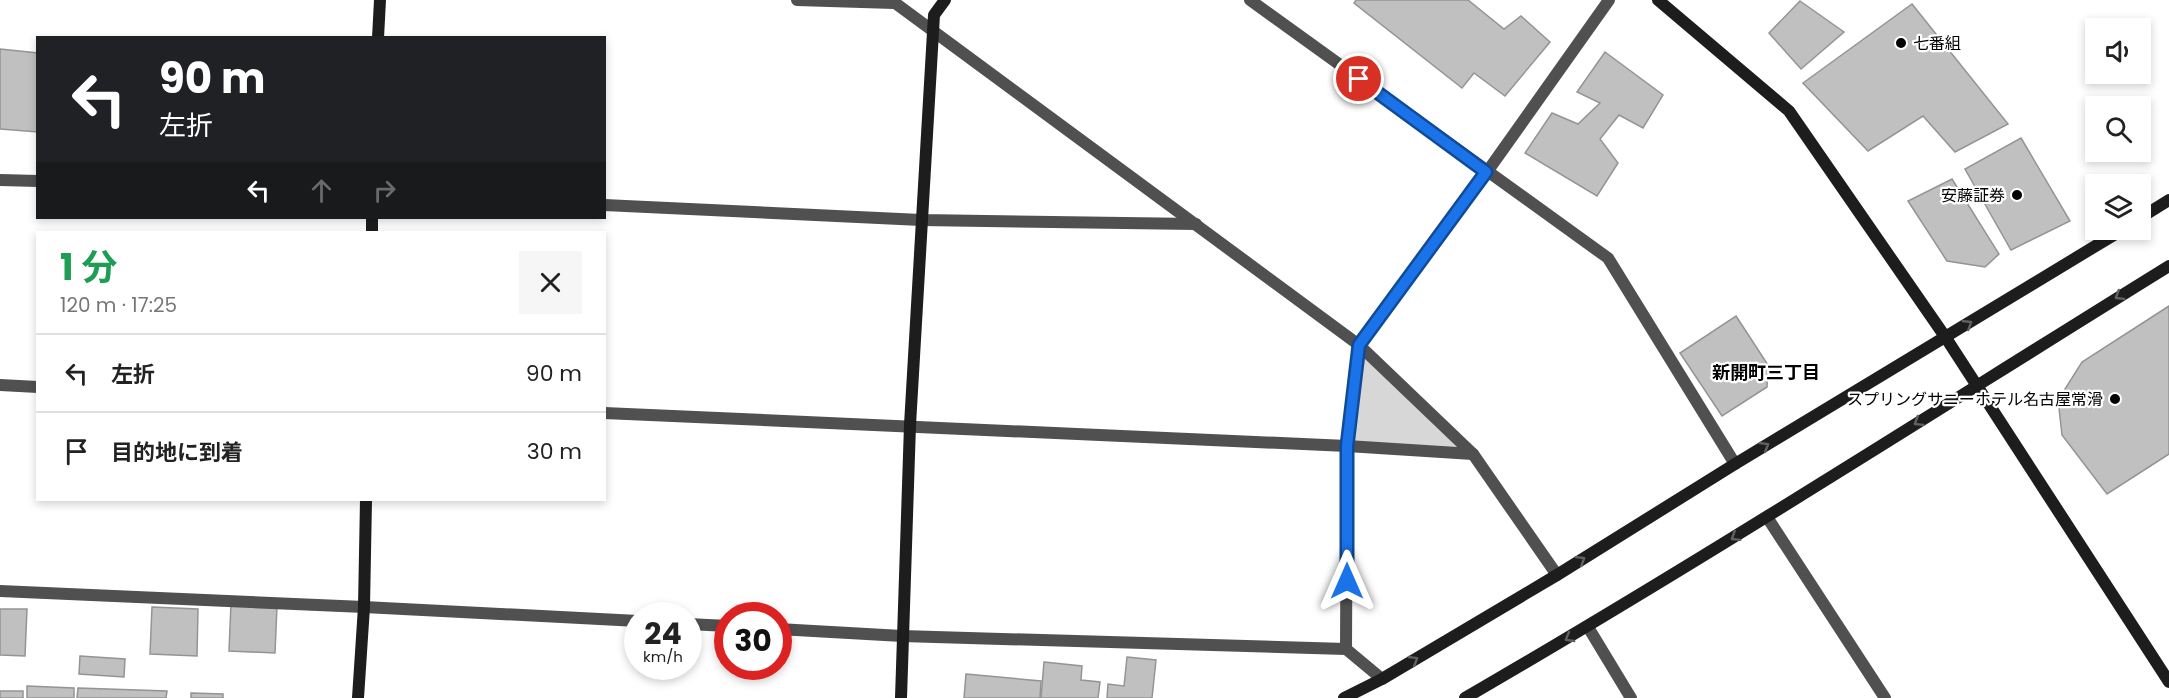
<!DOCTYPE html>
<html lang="ja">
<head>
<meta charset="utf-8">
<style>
	:root { --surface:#fff; --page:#f6f6f6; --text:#222; --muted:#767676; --line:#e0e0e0 }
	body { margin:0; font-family:Poppins,"Noto Sans JP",sans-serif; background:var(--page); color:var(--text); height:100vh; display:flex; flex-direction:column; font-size:22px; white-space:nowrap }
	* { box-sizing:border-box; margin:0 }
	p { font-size:20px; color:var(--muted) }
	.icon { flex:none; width:33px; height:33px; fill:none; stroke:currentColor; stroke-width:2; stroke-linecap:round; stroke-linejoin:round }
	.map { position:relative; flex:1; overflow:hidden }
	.side { position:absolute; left:36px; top:231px; width:570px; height:270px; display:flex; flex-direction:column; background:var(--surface); border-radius:0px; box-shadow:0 3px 9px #0003 }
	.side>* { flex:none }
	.guide { position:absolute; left:36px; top:36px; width:570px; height:183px; border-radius:0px; box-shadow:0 3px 9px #0003; background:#202124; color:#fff; overflow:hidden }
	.fabs { position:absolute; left:2085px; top:18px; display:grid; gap:12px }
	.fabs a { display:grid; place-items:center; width:66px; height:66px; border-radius:0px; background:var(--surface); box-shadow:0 3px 9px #0003; font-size:30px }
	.speed { position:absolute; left:624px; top:602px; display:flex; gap:12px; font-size:30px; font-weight:700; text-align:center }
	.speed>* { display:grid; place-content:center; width:78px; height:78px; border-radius:50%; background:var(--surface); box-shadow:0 3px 9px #0003; line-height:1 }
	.speed small { font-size:15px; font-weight:400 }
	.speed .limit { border:9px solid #d22; background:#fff; color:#111 }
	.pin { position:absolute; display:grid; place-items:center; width:51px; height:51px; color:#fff; margin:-26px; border:3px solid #fff; border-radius:50%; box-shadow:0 2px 6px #0007 }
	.me { position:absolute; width:66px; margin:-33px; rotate:0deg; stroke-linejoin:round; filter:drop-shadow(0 0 4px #0008) }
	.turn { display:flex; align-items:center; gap:21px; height:126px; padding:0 24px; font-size:27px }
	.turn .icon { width:78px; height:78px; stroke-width:2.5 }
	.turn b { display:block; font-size:42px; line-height:51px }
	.lanes { display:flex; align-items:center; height:57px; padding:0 24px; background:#0003; justify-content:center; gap:30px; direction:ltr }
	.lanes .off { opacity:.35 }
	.round { display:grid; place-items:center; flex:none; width:63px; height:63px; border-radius:0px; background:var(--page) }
	.overview { display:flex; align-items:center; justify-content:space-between; height:102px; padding:0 24px }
	h1 { font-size:36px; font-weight:700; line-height:45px; color:#1e9e55 }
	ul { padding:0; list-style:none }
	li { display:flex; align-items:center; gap:18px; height:78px; padding:0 24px; border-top:2px solid var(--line) }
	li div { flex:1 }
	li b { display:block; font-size:22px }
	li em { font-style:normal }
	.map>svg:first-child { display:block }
	.green { fill:#d7d7d7 }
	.building { fill:#c0c0c0; stroke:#949494; stroke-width:1.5 }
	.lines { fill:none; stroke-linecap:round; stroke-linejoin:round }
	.street { stroke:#505050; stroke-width:12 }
	.secondary { stroke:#1d1d1d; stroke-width:12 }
	.oneway { stroke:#616161 }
	.route-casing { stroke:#114b97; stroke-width:15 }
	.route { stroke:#1a73e8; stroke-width:10 }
	.poi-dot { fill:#000; stroke:#fff; stroke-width:2 }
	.labels { text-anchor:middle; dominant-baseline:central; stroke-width:4.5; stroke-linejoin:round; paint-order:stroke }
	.poi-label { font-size:16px; fill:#000; stroke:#fff; text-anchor:end }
	.neighbourhood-label { font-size:18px; font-weight:bold; fill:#000; stroke:#fff }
</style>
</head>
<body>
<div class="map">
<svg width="2169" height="698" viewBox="0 0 2169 698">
	<rect width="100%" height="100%" fill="#fff"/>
	<polygon class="green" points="1359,345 1473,454 1347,446"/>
	<g class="building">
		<polygon points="1356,0 1468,0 1504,29 1521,16 1550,42 1505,96 1474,73 1462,88 1354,3"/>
		<polygon points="1800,1 1844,32 1801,69 1769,33"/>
		<polygon points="1912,4 2008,124 1955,152 1923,116 1868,151 1803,83"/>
		<polygon points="0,49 38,53 38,132 0,129"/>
		<polygon points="1605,52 1663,95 1643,128 1619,115 1600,139 1618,163 1597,196 1525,153 1552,113 1578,124 1600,103 1577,92"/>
		<polygon points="2021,138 2070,221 2011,250 1965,169"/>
		<polygon points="1952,179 1999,254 1985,267 1947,261 1908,201"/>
		<polygon points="2169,306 2169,454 2107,494 2062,435 2059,408 2065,389 2082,362"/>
		<polygon points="1736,316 1768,365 1767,387 1722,416 1680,353"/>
		<polygon points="231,604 277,606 275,653 229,651"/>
		<polygon points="152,607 198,609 197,656 150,654"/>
		<polygon points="0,609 27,609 25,656 0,655"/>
		<polygon points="80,656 125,659 124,677 79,674"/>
		<polygon points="1127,657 1156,660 1152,698 1107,698 1108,684 1124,686"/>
		<polygon points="1044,662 1082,666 1081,680 1100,682 1098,698 1041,698"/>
		<polygon points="966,674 1041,681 1040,698 964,698"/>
		<polygon points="27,686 74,688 74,698 27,698"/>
		<polygon points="78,688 167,691 166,698 77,698"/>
		<rect x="0" y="691" width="23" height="7"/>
		<polygon points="191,693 223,694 223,698 191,698"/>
	</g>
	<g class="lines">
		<g class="street">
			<polyline points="797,0 894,3"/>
			<polyline points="891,0 1359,345 1473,454 1557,575"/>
			<polyline points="1250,0 1608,258 1735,464"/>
			<polyline points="0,180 38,181"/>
			<polyline points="604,205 921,220 1196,224"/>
			<polyline points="0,385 38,387"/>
			<polyline points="604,413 1347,446 1473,454"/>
			<polyline points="1767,517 1885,698"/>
			<polyline points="0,591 364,607 638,621"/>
			<polyline points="688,624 728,626"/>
			<polyline points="1588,627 1631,698"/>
			<polyline points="778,629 902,636 1346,649"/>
			<polyline points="1382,679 1346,649 1347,446 1359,345 1487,172 1609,0"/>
		</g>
		<g class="secondary">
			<polyline points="1658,0 1789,111 1946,338 2169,682"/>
			<polyline points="378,38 380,0"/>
			<polyline points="2140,218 2169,200"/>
			<polyline points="372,232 372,218"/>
			<polyline points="358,698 364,607 366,500"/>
			<polyline points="901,698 910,425 934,15 945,0"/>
			<polyline points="1344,698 1382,679 1557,575 1735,464 2122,230"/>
			<path d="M1465,698C1703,560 1935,411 2169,266"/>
		</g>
	</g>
	<defs><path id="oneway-chevron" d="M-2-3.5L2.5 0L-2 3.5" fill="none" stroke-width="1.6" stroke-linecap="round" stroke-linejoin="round" transform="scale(1.5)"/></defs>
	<g class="oneway">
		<use href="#oneway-chevron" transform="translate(2119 296) rotate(148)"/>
		<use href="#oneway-chevron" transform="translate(1968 324) rotate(-32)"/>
		<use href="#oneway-chevron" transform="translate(1918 422) rotate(148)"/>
		<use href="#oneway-chevron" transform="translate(1765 446) rotate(-31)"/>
		<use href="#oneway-chevron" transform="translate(1735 537) rotate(148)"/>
		<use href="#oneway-chevron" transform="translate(1581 560) rotate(-32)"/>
		<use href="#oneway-chevron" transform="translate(1569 638) rotate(150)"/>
		<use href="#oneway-chevron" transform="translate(1414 660) rotate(-31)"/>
	</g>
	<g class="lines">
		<defs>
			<polyline id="route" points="1347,581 1347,446 1359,345 1486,172 1359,79"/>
		</defs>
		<use href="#route" class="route-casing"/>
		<use href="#route" class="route"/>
	</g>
	<g class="poi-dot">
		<circle cx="1901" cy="43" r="6"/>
		<circle cx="2017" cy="195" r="6"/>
		<circle cx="2115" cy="399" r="6"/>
	</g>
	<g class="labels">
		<g class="poi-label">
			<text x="1913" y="43" text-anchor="start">七番組</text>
			<text x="2005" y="195">安藤証券</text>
			<text x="2103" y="399">スプリングサニーホテル名古屋常滑</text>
		</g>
		<g class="neighbourhood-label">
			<text x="1766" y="372">新開町三丁目</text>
		</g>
	</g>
</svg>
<div class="fabs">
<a><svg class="icon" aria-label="sound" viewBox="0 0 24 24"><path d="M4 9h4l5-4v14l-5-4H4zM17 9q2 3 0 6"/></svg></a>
<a><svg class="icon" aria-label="search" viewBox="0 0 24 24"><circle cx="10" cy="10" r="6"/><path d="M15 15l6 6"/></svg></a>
<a><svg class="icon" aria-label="layers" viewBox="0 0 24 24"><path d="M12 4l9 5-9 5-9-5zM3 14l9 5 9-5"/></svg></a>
</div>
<div class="speed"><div>24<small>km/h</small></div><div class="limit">30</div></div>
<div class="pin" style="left:1359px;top:79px;background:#d93025"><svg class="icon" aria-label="arrive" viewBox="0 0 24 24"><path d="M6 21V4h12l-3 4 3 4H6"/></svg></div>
<svg class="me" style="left:1347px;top:581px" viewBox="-20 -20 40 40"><path d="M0-17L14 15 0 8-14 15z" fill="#1a73e8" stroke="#fff" stroke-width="4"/></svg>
<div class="guide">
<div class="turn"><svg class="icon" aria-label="left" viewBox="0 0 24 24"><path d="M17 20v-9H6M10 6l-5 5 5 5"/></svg><div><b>90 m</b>左折</div></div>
<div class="lanes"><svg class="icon" aria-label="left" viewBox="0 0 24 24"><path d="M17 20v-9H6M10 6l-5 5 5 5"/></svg><svg class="icon off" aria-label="ahead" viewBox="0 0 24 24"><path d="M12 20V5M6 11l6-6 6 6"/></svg><svg class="icon off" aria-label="right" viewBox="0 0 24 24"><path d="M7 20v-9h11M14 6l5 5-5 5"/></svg></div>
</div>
<section class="side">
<div class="overview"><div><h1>1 分</h1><p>120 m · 17:25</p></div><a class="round"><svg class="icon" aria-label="close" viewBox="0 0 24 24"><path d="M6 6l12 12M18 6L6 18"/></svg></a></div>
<ul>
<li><svg class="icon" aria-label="left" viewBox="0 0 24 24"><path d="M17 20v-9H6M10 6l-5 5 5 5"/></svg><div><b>左折</b></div><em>90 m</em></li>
<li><svg class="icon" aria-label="arrive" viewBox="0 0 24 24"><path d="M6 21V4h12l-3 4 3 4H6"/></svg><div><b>目的地に到着</b></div><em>30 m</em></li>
</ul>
</section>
</div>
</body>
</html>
